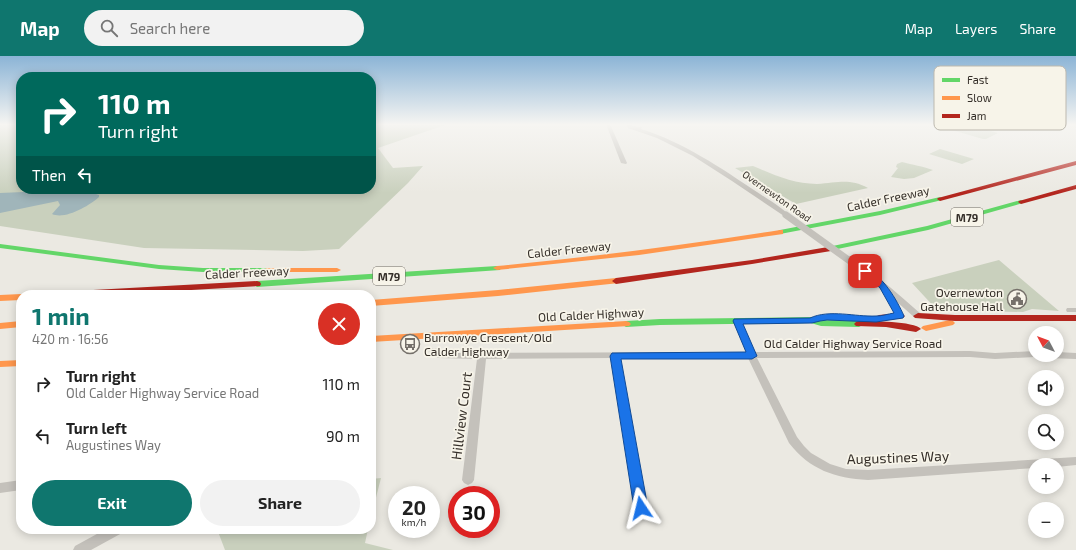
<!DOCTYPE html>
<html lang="en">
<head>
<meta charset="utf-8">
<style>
	:root { --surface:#fff; --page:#f2f2f2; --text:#222; --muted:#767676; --accent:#0f766e }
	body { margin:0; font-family:"Exo 2",sans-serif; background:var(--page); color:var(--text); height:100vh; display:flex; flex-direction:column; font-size:15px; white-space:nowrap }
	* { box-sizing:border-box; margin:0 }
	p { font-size:13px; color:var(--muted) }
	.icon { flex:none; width:22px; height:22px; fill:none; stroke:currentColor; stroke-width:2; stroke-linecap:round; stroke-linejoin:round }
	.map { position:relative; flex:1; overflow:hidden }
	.drawer { position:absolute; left:16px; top:234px; width:360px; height:244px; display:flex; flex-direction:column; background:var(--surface); border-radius:16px; box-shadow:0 2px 10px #0003 }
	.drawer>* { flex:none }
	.top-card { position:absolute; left:16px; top:16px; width:360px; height:122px; border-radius:16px; box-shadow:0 2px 10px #0003; background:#00695c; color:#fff; overflow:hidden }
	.needle { width:26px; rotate:311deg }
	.tools { position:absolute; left:1028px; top:270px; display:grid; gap:8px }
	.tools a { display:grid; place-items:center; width:36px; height:36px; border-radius:50%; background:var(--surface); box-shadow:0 2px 10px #0003; font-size:20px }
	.speed { position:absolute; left:388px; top:430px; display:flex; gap:8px; font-size:20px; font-weight:700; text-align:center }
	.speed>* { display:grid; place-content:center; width:52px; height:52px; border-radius:50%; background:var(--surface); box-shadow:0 2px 10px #0003; line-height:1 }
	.speed small { font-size:10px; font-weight:400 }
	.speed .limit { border:6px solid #d22; background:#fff; color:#111 }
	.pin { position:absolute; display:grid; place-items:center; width:34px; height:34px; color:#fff; margin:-17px; border-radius:8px; box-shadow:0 2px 6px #0006 }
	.me { position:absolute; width:44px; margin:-22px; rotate:350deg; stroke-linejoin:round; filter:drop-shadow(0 0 3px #0008) }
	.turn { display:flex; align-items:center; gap:14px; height:84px; padding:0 16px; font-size:18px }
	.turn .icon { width:52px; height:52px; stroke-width:2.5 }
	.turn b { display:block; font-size:28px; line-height:34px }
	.then { display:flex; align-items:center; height:38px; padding:0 16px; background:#0003; gap:8px; font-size:15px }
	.round { display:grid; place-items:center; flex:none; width:42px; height:42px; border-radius:21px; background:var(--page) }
	.summary { display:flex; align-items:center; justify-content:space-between; height:68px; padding:0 16px }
	h1 { font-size:24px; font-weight:700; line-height:30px; color:var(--accent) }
	.cta { display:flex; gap:8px; margin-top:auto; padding:8px 16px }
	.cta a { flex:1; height:46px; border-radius:24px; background:var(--accent); color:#fff; font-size:16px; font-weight:700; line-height:46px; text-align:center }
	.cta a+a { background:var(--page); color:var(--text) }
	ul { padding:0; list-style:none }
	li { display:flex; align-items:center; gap:12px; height:52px; padding:0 16px }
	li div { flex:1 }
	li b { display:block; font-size:15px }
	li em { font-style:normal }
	header { display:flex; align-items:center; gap:24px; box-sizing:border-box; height:56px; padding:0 20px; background:var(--accent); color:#fff }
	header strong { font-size:19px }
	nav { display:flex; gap:22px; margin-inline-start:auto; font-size:14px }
	.search { width:280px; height:36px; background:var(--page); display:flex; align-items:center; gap:10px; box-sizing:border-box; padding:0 14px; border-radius:22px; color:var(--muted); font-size:15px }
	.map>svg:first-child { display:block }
	.green { fill:#c9d0bd }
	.water { fill:#a0b5ba }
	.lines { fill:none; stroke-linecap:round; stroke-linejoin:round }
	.street { fill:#c4c1bb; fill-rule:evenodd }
	.fast { fill:#63d668; fill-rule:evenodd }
	.slow { fill:#ff974d; fill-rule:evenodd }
	.jam { fill:#b3261e; fill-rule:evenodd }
	.street-bridge { stroke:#c4c1bb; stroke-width:7 }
	.route { fill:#1a73e8; stroke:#114b97 }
	.labels { text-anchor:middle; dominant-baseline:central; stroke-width:3.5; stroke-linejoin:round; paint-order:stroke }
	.far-street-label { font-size:10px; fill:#352f29; stroke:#f7f4e9 }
	.shield { fill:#f7f4e9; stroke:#6f6a63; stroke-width:1 }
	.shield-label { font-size:11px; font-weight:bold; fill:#352f29 }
	.street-label { font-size:12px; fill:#352f29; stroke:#f7f4e9 }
	.poi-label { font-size:12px; fill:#352f29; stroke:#f7f4e9; text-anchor:end }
	.near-street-label { font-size:14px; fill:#352f29; stroke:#f7f4e9 }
	.key { fill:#f7f4e9; stroke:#bdb9af; stroke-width:1 }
	.key-label { font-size:11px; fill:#352f29 }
</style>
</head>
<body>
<header>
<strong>Map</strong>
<div class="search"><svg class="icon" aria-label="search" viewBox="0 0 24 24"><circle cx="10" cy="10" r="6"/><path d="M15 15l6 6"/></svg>Search here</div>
<nav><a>Map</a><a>Layers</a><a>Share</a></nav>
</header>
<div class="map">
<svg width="1076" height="494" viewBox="0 0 1076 494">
	<rect width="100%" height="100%" fill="#ebe9e2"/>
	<g class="green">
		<polygon points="0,68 21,68 21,133 371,133 371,68 448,68 378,92 393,112 423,110 408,127 339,193 303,195 144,192 0,170"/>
		<polygon points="931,68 965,68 998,77 986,83 983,83"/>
		<polygon points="940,93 974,103 962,108 929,98"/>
		<path d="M902,106C913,109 922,110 933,114L914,122L904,123L891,121L898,112L896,111L897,108Z"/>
		<path d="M753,110C774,119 794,128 817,128C838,127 849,122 868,132L796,148L735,112Z"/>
		<polygon points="999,204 1059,255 1032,253 1023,256 937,254 912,227"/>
		<polygon points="381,422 371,461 371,423"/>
		<polygon points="217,473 368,473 365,487 393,494 225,494"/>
	</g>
	<path class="water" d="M47,135L65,137L90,136L99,139V141C89,150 65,164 52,158L60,149L58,145L0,157V137Z"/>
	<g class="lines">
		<g class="street">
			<polygon points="606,68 610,68 627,107 626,108 621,107"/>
			<path d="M628,68H633L632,70L642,71L641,73C683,86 721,112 757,136C767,143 780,150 789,159L786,161L784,160L732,125L693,100L657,82L628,72L627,70Z"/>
			<path d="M851,206C863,205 909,248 920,257L921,259L920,261H914L897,246L904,259L903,261H897L885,239L887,237L871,224L851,210L850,208Z"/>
			<polygon points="1067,252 1076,252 1076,256 1067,256 1066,254"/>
			<path d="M737,262L741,265L755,296L970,295L995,297L1035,295V299H1039L1035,301L995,303L970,301L757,302L797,381L804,390L811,397L830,408L846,413L868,414L1076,401V409L1057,411V409H1035V412L868,424C835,422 810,414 789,387L748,302H620L647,452L645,456L641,457L637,456L635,452L611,302L486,303L474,424L472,427L468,429L464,427L462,424L477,303L438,302C434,301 431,298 429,294L430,292H436L441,297H444L746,296L733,265Z"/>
			<polygon points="1057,296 1076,297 1076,303 1048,302 1045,301 1044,299 1057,299"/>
			<polygon points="21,424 21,434 0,437 0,427"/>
			<polygon points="106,473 124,473 122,477 91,494 73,494 75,490"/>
		</g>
		<g class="fast">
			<polygon points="940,141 942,142 942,144 880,159 780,178 776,176 780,174 880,155"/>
			<polygon points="1021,144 1024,146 1023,147 928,174 828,195 824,193 828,191 927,170"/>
			<polygon points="0,188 159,209 203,212 269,212 273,214 269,216 203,216 159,213 0,192"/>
			<polygon points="497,210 500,210 501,212 500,214 257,231 253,228 257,225"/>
			<polygon points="812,261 822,264 859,265 864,268 859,271 821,270 811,267 660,269 626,271 621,268 626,265 660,263"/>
		</g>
		<g class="slow">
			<path d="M780,174H783V178L639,199L497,214L493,212L497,210C592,201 686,189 780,174Z"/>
			<polygon points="266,212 337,212 341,214 337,216 269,216 265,214"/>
			<polygon points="616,222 619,223 620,225 619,227 498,240 371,250 371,244 498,234"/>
			<polygon points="21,238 24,239 21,239 21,244 0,245 0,239"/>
			<polygon points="950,264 953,265 955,267 953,269 926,275 921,272 923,270"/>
			<polygon points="21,265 21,271 0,273 0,267"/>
			<polygon points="626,265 629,266 631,268 629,270 371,286 371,280"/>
			<polygon points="21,304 21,310 0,311 0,305"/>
		</g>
		<g class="jam">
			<polygon points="1076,105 1076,109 940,145 937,143 938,142"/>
			<polygon points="1076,129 1076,133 1021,148 1018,146 1019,145"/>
			<polygon points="828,191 832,193 831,195 752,208 616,228 612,225 616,222 752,204"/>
			<polygon points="257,225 260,226 261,228 260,230 105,239 53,239 57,236"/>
			<polygon points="900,257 905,260 903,262 879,265 874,262 879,259"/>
			<polygon points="918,257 955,259 1076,259 1076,265 955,265 915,262 913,260"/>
			<path d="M859,265C871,265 914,265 921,273L916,276L886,271L856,270L854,268L856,266Z"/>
		</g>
		<polyline class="street-bridge" points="786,159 854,208"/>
	</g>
	<linearGradient id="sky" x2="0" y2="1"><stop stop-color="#8bb4d6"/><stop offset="0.5" stop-color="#f6f5f2"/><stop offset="1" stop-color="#f6f5f2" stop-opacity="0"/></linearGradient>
	<rect width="1076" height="137" fill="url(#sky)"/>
	<path class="route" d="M865,213C882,218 897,244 904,260L903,262L876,266L827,264L820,265L812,267L743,268L757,300L752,303H621L648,452L646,456L641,458L636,456L634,452L610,300L612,297L746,296L733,265L734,263L810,262C830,253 855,261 876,260C882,260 888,258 894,257L880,232L861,215Z"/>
	<defs>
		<symbol id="civic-ring" viewBox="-11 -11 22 22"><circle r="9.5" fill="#f7f4e9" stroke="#75706a" stroke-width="1.5"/><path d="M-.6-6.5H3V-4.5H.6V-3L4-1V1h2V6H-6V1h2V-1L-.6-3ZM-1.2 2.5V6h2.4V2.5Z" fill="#75706a"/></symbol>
		<symbol id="bus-ring" viewBox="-11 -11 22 22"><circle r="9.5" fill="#f7f4e9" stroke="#75706a" stroke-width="1.5"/><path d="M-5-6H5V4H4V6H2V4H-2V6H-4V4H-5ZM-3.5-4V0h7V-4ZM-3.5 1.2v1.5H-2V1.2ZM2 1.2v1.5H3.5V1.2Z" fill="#75706a"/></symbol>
	</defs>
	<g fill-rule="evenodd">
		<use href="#civic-ring" x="1006" y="232" width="22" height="22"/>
		<use href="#bus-ring" x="399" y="277" width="22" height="22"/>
	</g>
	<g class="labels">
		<g class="far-street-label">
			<text transform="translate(777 140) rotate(35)">Overnewton Road</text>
		</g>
		<g class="shield">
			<rect x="951" y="152" width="32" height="18" rx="3"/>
			<rect x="373" y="211" width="32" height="18" rx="3"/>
		</g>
		<g class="shield-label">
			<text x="967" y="161">M79</text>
			<text x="389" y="220">M79</text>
		</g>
		<g class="street-label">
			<text transform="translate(888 142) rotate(-12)">Calder Freeway</text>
			<text transform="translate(569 193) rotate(-6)">Calder Freeway</text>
			<text transform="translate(247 216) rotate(-3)">Calder Freeway</text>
			<text transform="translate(591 258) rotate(-3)">Old Calder Highway</text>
			<text x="853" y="287">Old Calder Highway Service Road</text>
		</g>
		<g class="poi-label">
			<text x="1003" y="236">Overnewton<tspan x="1003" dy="14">Gatehouse Hall</tspan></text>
			<text x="424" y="281" text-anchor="start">Burrowye Crescent/Old<tspan x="424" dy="14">Calder Highway</tspan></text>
		</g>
		<g class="near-street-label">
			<text transform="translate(461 360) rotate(-83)">Hillview Court</text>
			<text transform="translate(898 401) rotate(-2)">Augustines Way</text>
		</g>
	</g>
	<rect x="934" y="10" width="132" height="64" rx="6" class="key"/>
	<rect x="942" y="22" width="18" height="4" fill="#63d668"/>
	<rect x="942" y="40" width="18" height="4" fill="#ff974d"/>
	<rect x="942" y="58" width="18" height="4" fill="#b3261e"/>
	<g class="key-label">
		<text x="967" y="28">Fast</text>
		<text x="967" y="46">Slow</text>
		<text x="967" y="64">Jam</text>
	</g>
</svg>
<div class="tools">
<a><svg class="needle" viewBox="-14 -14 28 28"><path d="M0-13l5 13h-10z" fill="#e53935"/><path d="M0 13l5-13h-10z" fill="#767676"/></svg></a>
<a><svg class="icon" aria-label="sound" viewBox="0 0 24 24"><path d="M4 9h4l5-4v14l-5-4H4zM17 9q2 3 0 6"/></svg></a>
<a><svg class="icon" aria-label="search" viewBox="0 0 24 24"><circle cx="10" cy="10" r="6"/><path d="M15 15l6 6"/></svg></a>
<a>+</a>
<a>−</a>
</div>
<div class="speed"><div>20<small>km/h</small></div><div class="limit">30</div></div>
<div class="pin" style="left:865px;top:215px;background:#d93025"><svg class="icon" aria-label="arrive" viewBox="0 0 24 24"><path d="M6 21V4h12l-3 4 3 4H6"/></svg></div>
<svg class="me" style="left:641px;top:452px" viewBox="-20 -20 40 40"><path d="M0-17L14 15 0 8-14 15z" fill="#1a73e8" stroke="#fff" stroke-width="4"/></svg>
<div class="top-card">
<div class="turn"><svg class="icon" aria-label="right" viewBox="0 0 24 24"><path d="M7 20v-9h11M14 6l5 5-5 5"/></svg><div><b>110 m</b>Turn right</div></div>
<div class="then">Then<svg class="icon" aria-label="left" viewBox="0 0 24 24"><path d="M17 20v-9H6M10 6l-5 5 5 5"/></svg></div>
</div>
<section class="drawer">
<div class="summary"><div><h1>1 min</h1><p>420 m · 16:56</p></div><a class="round" style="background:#d93025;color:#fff"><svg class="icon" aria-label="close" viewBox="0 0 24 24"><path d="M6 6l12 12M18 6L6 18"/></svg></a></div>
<ul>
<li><svg class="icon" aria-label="right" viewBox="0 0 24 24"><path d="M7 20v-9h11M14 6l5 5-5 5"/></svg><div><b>Turn right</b><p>Old Calder Highway Service Road</p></div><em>110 m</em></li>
<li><svg class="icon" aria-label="left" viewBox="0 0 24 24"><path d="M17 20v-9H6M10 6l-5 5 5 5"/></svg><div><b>Turn left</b><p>Augustines Way</p></div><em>90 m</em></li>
</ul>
<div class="cta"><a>Exit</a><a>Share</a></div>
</section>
</div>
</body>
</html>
